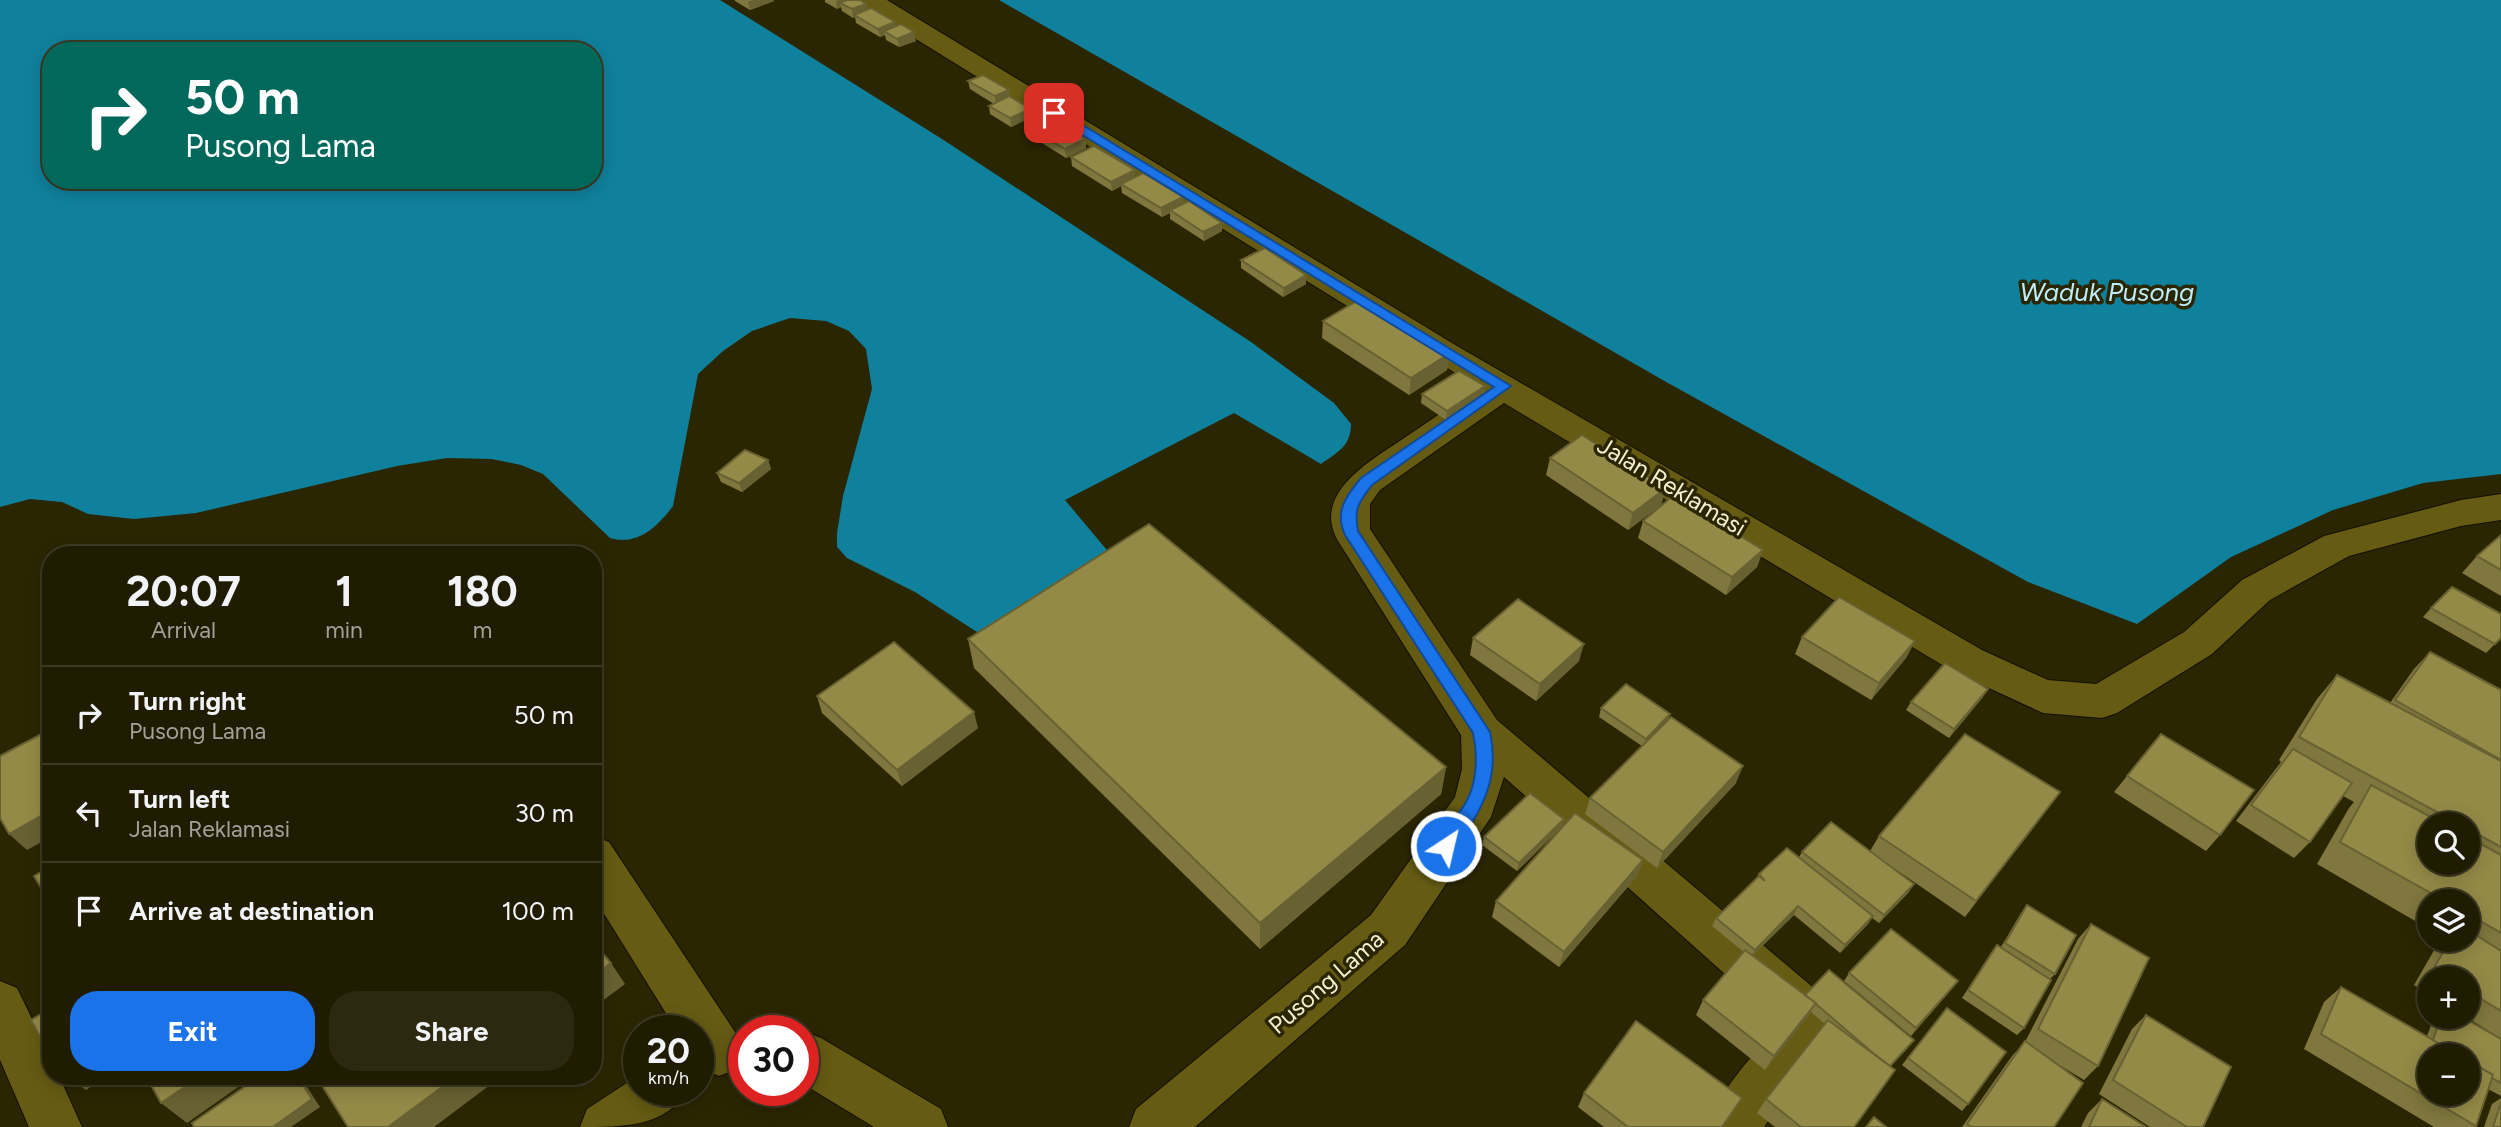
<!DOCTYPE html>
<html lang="en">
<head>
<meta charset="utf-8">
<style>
	:root { --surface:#201c02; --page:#2d2911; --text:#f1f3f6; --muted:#a2a199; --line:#3d3a24; --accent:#1a73e8 }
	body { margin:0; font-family:Figtree,sans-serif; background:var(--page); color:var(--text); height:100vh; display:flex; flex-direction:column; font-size:26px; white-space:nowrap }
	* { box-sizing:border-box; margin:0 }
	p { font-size:23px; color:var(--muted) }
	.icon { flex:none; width:38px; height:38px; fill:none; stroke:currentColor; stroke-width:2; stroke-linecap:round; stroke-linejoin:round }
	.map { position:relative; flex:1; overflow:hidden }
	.drawer { position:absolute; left:42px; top:546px; width:560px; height:539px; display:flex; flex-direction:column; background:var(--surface); border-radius:28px; box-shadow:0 4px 18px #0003,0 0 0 2px var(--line) }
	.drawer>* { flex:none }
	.hud { position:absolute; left:42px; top:42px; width:560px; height:147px; border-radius:28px; box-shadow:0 4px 18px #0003,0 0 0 2px var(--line); background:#00695c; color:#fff; overflow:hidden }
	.buttons { position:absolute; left:2417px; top:812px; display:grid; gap:14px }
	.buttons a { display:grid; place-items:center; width:63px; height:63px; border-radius:50%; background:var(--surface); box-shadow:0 4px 18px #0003,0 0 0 2px var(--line); font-size:35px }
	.speed { position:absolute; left:623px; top:1015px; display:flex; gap:14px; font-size:35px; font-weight:700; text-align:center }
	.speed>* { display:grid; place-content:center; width:91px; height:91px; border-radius:50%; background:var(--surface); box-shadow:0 4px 18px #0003,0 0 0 2px var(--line); line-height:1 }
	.speed small { font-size:18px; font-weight:400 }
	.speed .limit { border:10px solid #d22; background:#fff; color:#111 }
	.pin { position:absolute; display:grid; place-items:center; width:60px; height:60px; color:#fff; margin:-30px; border-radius:14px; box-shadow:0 4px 10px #0006 }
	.me { position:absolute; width:77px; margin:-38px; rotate:35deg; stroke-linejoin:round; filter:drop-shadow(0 0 5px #0008) }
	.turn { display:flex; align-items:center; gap:24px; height:147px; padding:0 28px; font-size:32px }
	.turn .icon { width:91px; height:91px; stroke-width:2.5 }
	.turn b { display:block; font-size:49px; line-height:60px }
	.eta { display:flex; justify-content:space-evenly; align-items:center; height:119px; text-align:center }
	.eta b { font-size:42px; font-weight:700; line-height:49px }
	.action { display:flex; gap:14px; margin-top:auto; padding:14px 28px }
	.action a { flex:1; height:80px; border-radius:28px; background:var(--accent); color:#fff; font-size:28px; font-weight:700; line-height:80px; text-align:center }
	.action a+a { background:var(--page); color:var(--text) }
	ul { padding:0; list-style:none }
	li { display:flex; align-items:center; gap:21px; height:98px; padding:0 28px; border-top:2px solid var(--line) }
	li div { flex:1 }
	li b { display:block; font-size:26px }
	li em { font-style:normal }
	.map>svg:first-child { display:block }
	.water { fill:#10819c; fill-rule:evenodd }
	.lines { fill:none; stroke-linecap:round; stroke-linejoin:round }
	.minor-casing { stroke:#120f00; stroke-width:2 }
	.minor { fill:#655b13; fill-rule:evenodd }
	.wall { fill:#7f773d; fill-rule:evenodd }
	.shaded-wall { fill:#686132 }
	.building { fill:#948a47; stroke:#686132; stroke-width:2 }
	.route { fill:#1a73e8; stroke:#114b97; stroke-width:2 }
	.labels { text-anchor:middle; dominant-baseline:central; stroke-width:7; stroke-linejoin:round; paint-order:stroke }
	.street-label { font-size:24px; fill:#f4efce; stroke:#2b2602 }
	.water-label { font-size:26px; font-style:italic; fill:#beecfb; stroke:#2b2602 }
</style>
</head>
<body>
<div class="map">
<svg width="2501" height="1127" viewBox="0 0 2501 1127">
	<rect width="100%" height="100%" fill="#2b2602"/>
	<g class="water">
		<path d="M0,0H720L942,139L1251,342L1334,403L1351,424C1351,446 1338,452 1321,464L1234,413L1065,500L1111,555L980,634L915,592L847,558L837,547V533L843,496L872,389L866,349L849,331L826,321L790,318L752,331L723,351L698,374L673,506C657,527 638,546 610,538L543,474L521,465L492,459L447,458L397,466L196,513L134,519L88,514L62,502L30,499L0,507ZM51,51H593V180H51Z"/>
		<polygon points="999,0 2501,0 2501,474 2423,483 2333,510 2231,557 2137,624 2028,582 1668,383"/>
	</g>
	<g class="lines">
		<defs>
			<g id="minor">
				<path d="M858,0H887L1457,346L1982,650L2048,680L2096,684L2184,632L2242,580L2324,536L2461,500L2501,494V520L2461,526L2349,556L2270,600L2212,654L2117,713L2102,718L2043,713L1954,672L1504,403L1380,490L1370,504V529L1497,720L1829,1001L1836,1018L1823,1051L1794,1083L1764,1127H1706C1722,1088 1753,1054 1781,1024L1504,777L1491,817L1405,945L1195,1127H1129L1136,1109L1371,915L1455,797L1462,769L1461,735L1338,541C1310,492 1374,459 1407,436C1431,420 1454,404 1478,387L861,5Z"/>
				<polygon points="593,836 609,842 737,1035 744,1051 737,1069 719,1076 701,1069 698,1065 698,1031 677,1031 593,896"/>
				<polygon points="0,981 17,988 51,1058 51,1076 59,1076 82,1127 29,1127 0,1060"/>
				<polygon points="803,1031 821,1038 941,1109 948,1127 874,1127 803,1084"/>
				<path d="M639,1075V1090H687C666,1127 624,1127 580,1127L587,1109Z"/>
			</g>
		</defs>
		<use href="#minor" class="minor-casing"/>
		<use href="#minor" class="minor"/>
	</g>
	<g class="wall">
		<polygon points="735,0 773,0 774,1 750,10 735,1"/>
		<polygon points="825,0 860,0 866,4 867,9 895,22 895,27 916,41 899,47 886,40 885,35 880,37 856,23 855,17 853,18 842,11 841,7 837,9 825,2"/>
		<polygon points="968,81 1009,90 1010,97 1032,117 1011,127 990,114 989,106 994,104 970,89"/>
		<polygon points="1041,135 1085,139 1086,148 1066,158 1042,143"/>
		<polygon points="1071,157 1135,170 1135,177 1183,197 1183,204 1222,231 1204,241 1170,219 1170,213 1162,217 1122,193 1121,186 1112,191 1072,166"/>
		<polygon points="1241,260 1306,284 1283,297 1241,268"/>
		<polygon points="1323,321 1450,353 1447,370 1409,395 1322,338"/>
		<polygon points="1485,386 1483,395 1446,420 1421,403 1422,394"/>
		<polygon points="1550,458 1666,488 1661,505 1628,530 1546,475"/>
		<polygon points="768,460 771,469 742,492 721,482 717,473"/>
		<polygon points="1643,521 1763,550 1757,567 1726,595 1638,538"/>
		<polygon points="2501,535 2501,596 2462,573 2477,556"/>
		<polygon points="2431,608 2501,638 2486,653 2423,617"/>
		<polygon points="1802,637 1915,641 1906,658 1871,700 1795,654"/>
		<polygon points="1473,638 1579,661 1536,701 1470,655"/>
		<polygon points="968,639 1446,767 1441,794 1260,949 974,668"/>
		<path d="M2430,652L2501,690V1096L2488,1089L2476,1126L2475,1127H2434L2304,1049L2324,1002L2341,987L2427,1036L2434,1017H2462L2495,1035L2466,1017H2468V978H2429V994L2414,985L2440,940H2468V901H2429V929L2317,864L2349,808L2354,802L2343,796L2310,842L2294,858L2236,821L2281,762L2279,760L2317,699L2337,675L2390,703L2414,669ZM2429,824H2468V863Z"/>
		<polygon points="817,696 978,728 902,786 822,713"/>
		<polygon points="1983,697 1949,738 1906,710 1911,702"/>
		<polygon points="1601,708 1670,714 1668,720 1736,783 1657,868 1585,814 1590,798 1642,746 1599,717"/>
		<polygon points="2161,734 2220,835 2206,851 2114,792"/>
		<polygon points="2060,792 1965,917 1882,860 1909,892 1879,923 1872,918 1868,924 1840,953 1794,915 1753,955 1805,995 1908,1048 1891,1066 1854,1127 1775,1127 1757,1113 1766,1099 1825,1024 1811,1012 1765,1070 1696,1015 1703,1000 1744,952 1712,926 1716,918 1757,877 1759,874 1799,857 1802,852 1870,851 1879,836"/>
		<polygon points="1562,827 1517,871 1482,845 1484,837"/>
		<polygon points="1643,860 1637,876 1559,967 1492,917 1496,901"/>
		<polygon points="2027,905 2055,974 2050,979 2024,1028 2017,1035 1962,998 1991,953 1997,945 2001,947 2021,913"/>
		<polygon points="2091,924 2098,1066 2084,1080 2046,1057 2054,1127 1962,1127 2012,1056 2025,1042 2078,939"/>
		<polygon points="1849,973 1958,981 1911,1036 1844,981"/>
		<polygon points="1947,1008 1968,1104 1962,1111 1902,1065"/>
		<polygon points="2146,1015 2203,1127 2150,1127 2099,1094 2132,1029"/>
		<polygon points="1584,1093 1742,1098 1723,1127 1604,1127 1578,1107"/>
		<polygon points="2501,1098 2501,1127 2484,1127 2492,1104"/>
		<polygon points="2102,1099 2146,1127 2081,1127 2088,1113"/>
	</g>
	<g class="shaded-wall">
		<polygon points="753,0 773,0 774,1 750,10 748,2"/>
		<polygon points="838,0 851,0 840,3 841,7 837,9 836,1"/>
		<polygon points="866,4 868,12 854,15 855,17 853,18 852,9"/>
		<polygon points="895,22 896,31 884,31 885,35 880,37 878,29"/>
		<polygon points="914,32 916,41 899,47 897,39"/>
		<polygon points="1009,90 1010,98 996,105 995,96"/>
		<polygon points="1031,109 1032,117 1011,127 1010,118"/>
		<polygon points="1085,139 1086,148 1066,158 1065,149"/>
		<polygon points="1135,170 1136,178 1112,191 1111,182"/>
		<polygon points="1183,197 1183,205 1170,210 1170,213 1162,217 1161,208"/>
		<polygon points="1222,223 1222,231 1204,241 1203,232"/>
		<polygon points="1306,275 1306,284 1283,297 1284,288"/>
		<polygon points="1450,353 1447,370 1409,395 1411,378"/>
		<polygon points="1485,386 1483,395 1446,420 1447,411"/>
		<polygon points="768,460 771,469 742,492 739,483"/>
		<polygon points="1666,488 1661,505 1628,530 1633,513"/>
		<polygon points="1763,550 1757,567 1726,595 1732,577"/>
		<polygon points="1915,641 1906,658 1871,700 1879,683"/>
		<polygon points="1584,644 1579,661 1536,701 1540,684"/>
		<polygon points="1988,689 1983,697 1949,738 1954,729"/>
		<polygon points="974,712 978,728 902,786 897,770"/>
		<polygon points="1670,714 1667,723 1643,747 1646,739"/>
		<polygon points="1743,766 1736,783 1657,868 1663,852"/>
		<polygon points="1446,767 1441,794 1260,949 1260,923"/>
		<polygon points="51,810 51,837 27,850 9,834"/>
		<polygon points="1564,819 1562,827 1517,871 1519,863"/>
		<polygon points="1643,860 1637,876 1559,967 1564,952"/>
		<polygon points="1914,884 1909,892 1879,923 1884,915"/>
		<polygon points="1798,906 1794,915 1750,958 1755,950"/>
		<polygon points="1873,916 1868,924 1840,953 1845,945"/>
		<polygon points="611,963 625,984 593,1008 593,976"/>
		<polygon points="1958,981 1952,989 1911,1036 1916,1028"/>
		<polygon points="1816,1003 1807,1018 1765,1070 1774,1056"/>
		<polygon points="66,1076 107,1076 86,1090"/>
		<polygon points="201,1076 254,1076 187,1123 161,1103"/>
		<polygon points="297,1076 300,1076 320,1107 291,1127 273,1127"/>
		<polygon points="457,1076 502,1076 434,1127 388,1127"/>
	</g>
	<g class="building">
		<polygon points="847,0 860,0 866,4 852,9 840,3"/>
		<polygon points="871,8 895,22 878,29 854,15"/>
		<polygon points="901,24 914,32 897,39 884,31"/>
		<polygon points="983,75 1009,90 995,96 968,81"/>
		<polygon points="1009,96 1031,109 1010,118 989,106"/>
		<polygon points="1061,125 1085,139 1065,149 1041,135"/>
		<polygon points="1094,146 1135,170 1111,182 1071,157"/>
		<polygon points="1143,173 1183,197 1161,208 1121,184"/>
		<polygon points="1189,201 1222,223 1203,232 1170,210"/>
		<polygon points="1265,248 1306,275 1284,288 1241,260"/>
		<polygon points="1362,298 1450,353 1411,378 1323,321"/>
		<polygon points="1459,371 1485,386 1447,411 1422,394"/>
		<polygon points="1582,435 1666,488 1633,513 1550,458"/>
		<polygon points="745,450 768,460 739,483 717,473"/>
		<polygon points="1674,495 1763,550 1732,577 1643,521"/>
		<polygon points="1149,524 1446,767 1260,923 968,639"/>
		<polygon points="2501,535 2501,570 2477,556"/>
		<polygon points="2452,587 2501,614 2501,638 2495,644 2431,608"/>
		<polygon points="1839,597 1915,641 1879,683 1802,637"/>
		<polygon points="1518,599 1584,644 1540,684 1473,638"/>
		<polygon points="894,642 974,712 897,770 817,696"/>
		<polygon points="2430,652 2501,690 2501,760 2395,700"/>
		<polygon points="1945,663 1988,689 1954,729 1911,702"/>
		<polygon points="2337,675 2501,761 2501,847 2468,829 2468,824 2459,824 2299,737"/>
		<polygon points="1626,684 1670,714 1646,739 1601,708"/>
		<polygon points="1671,717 1743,766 1663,852 1590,798"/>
		<polygon points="51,729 51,810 9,834 0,818 0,756"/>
		<polygon points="1965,734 2060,792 1976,901 1879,836"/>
		<polygon points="2161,734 2254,790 2220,835 2127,776"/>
		<polygon points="2293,749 2352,783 2310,842 2251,805"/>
		<polygon points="2371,785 2444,824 2429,824 2429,863 2468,863 2468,837 2501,855 2501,933 2468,914 2468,901 2445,901 2340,842"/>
		<polygon points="1530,793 1564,819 1519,863 1484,837"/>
		<polygon points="1575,813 1643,860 1564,952 1496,901"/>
		<polygon points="1831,822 1914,884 1884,915 1802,852"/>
		<polygon points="1787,848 1873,916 1845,945 1798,906 1755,950 1716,918 1759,876 1765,881 1759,874"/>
		<polygon points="51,866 51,893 46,896 34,876"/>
		<polygon points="2027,905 2076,935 2055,974 2005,943"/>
		<polygon points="51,924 51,942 44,928"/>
		<polygon points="2091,924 2149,958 2098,1066 2038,1029"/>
		<polygon points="1891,929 1958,981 1916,1028 1849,973"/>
		<polygon points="2468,930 2501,951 2501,1011 2468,991 2468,978 2447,978 2433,970 2450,940 2468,940"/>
		<polygon points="593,942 611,963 593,976"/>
		<polygon points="1997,945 2051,980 2024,1028 1968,990"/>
		<polygon points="1745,950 1816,1003 1774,1056 1703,1000"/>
		<polygon points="1829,970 1914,1040 1890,1066 1873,1053 1816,1004 1816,1003 1805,995"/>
		<polygon points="2341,987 2459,1055 2429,1055 2429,1094 2468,1094 2468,1060 2493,1075 2476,1126 2321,1034"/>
		<polygon points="51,1008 51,1057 31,1020"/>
		<polygon points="1947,1008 2006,1052 1968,1104 1908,1058"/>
		<polygon points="2146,1015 2231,1067 2203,1127 2187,1127 2113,1080"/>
		<polygon points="2441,1017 2462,1017 2501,1039 2501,1083 2492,1078 2493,1075 2468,1060 2468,1055 2459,1055 2433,1040"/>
		<polygon points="1828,1020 1895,1070 1854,1127 1801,1127 1766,1099"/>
		<polygon points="1636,1021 1742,1098 1722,1127 1628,1127 1584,1093"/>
		<polygon points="2025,1041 2083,1083 2054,1127 1972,1127 1967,1124"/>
		<polygon points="146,1076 201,1076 161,1103"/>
		<polygon points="260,1076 297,1076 312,1099 273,1127 194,1127 192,1123"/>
		<polygon points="316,1076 457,1076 388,1127 348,1127"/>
		<polygon points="2102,1099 2146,1127 2089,1127"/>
		<polygon points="2501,1102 2501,1127 2493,1127"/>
		<polygon points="1874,1117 1886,1127 1866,1127"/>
	</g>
	<path class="route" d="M1050,110H1058L1511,386L1372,485C1358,503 1354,508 1358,531L1490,732C1501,782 1479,813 1453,852L1446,854L1439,852L1437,846C1444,831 1456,818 1465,804C1477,785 1478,755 1473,733L1345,535C1334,512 1346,496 1361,478L1494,387L1050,115Z"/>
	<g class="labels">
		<g class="street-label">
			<text transform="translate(1672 486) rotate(31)">Jalan Reklamasi</text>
			<text transform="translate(1326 982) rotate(-41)">Pusong Lama</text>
		</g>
		<g class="water-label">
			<text x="2107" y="292">Waduk Pusong</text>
		</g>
	</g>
</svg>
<div class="buttons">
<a><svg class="icon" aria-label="search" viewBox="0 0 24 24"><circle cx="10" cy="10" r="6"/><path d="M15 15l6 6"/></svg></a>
<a><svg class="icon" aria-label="layers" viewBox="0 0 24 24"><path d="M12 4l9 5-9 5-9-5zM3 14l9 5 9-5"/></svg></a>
<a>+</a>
<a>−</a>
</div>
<div class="speed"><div>20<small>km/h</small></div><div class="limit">30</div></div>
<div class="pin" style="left:1054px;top:113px;background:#d93025"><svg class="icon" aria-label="arrive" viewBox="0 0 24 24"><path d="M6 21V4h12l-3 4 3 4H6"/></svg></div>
<svg class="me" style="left:1446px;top:846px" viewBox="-20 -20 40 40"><circle r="17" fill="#1a73e8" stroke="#fff" stroke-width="3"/><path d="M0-11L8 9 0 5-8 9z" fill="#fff"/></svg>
<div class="hud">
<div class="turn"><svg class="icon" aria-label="right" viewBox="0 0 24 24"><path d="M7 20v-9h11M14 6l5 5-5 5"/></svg><div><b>50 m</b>Pusong Lama</div></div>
</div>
<section class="drawer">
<div class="eta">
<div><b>20:07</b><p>Arrival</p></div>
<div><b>1</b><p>min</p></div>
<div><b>180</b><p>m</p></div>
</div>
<ul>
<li><svg class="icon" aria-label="right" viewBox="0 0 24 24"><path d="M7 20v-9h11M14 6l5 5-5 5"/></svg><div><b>Turn right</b><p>Pusong Lama</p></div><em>50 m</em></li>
<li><svg class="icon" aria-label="left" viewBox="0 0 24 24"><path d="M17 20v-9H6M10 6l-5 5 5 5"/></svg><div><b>Turn left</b><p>Jalan Reklamasi</p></div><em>30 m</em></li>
<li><svg class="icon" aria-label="arrive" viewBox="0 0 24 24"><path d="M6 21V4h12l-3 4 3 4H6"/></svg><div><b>Arrive at destination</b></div><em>100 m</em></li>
</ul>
<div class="action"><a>Exit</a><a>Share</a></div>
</section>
</div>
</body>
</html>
